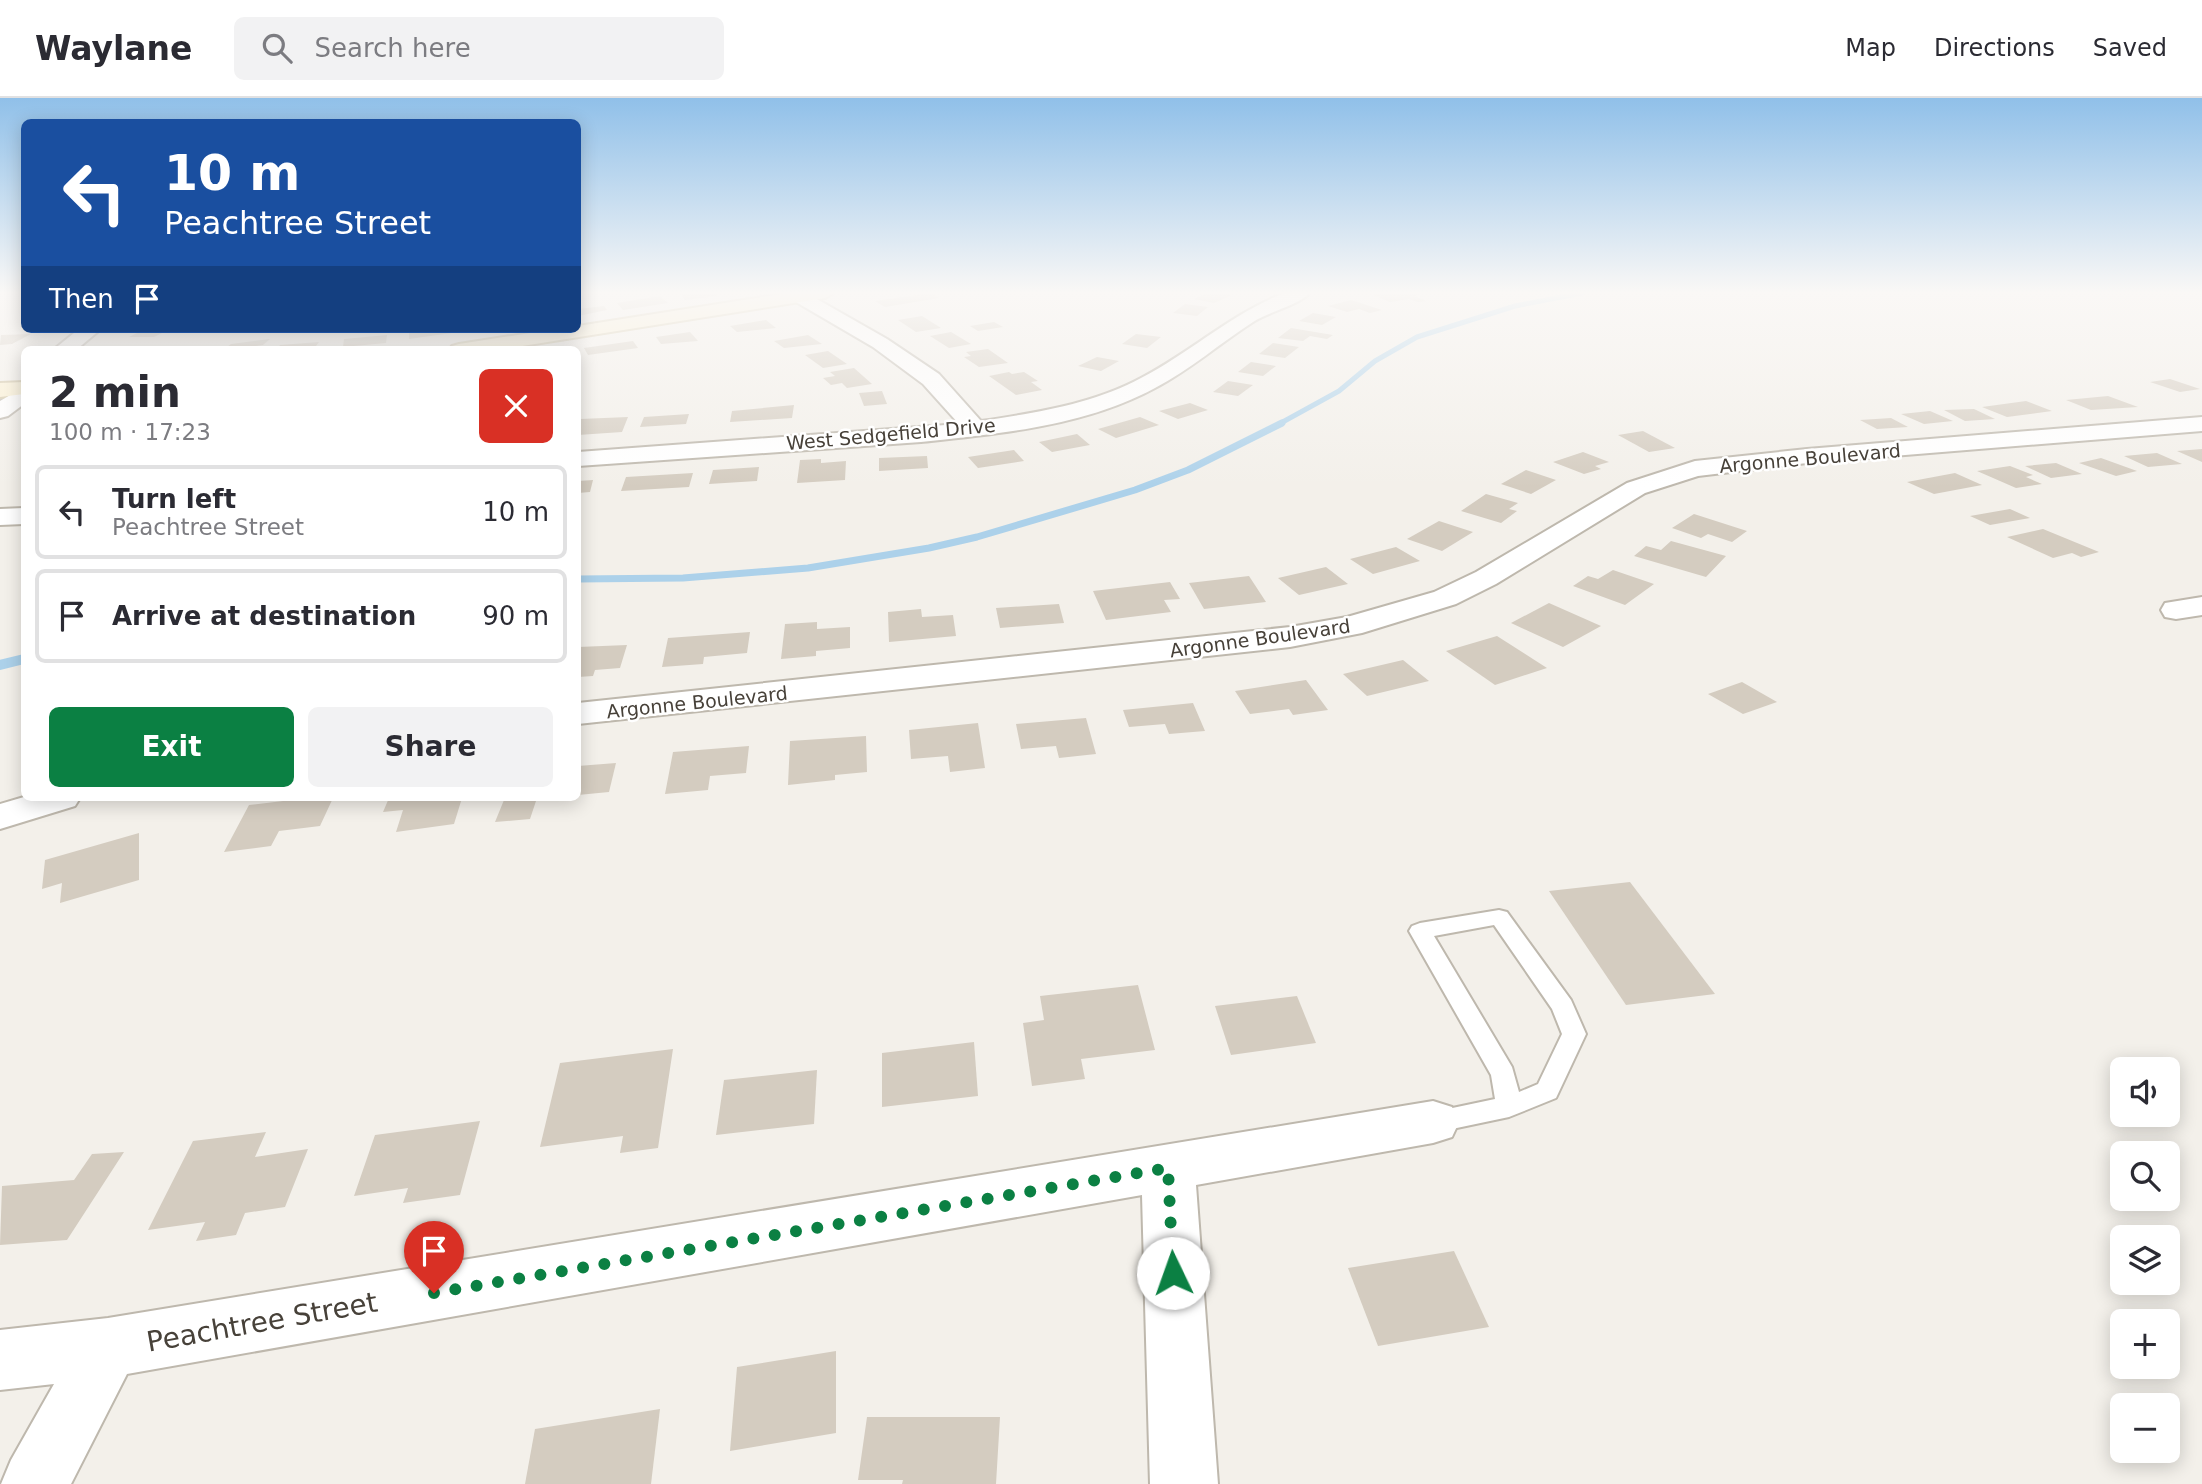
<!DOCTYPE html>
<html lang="en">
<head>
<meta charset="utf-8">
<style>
	:root { --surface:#fff; --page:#f2f2f3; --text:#2b2b33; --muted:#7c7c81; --line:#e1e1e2; --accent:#0b8043 }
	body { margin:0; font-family:"DejaVu Sans",sans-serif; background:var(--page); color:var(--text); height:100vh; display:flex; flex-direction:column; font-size:26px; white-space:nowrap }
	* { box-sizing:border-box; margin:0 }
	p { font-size:23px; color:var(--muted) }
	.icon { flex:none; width:38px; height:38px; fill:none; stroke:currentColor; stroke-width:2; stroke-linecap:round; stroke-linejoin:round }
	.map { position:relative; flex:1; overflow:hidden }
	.side { position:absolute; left:21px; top:248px; width:560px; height:455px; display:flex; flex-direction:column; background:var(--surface); border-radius:10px; box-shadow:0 4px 18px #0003 }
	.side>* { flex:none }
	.guide { position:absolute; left:21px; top:21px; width:560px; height:214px; border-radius:10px; box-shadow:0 4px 18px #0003; background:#1a4fa0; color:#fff; overflow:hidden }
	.tools { position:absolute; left:2110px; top:959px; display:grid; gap:14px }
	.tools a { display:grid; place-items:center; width:70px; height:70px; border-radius:10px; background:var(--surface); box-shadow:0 4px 18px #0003; font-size:35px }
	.pin { position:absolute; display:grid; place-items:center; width:60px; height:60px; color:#fff; margin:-72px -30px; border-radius:50% 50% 50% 0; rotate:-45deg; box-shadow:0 0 7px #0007 }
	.pin .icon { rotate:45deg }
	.me { position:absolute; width:77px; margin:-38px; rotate:357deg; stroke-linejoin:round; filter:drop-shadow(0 0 5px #0008) }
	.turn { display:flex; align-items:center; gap:24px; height:147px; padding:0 28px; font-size:32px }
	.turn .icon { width:91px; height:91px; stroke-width:2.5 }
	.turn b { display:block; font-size:49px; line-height:60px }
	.then { display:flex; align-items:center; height:66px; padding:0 28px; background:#0003; gap:14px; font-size:26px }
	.round { display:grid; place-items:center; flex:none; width:74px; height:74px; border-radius:10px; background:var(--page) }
	.headline { display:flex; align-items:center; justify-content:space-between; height:119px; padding:0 28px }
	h1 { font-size:42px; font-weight:700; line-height:52px }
	.action { display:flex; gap:14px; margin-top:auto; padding:14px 28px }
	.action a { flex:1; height:80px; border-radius:10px; background:var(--accent); color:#fff; font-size:28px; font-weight:700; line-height:80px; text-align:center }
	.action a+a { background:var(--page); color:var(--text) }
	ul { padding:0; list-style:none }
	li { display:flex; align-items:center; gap:21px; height:94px; margin:0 14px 10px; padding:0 14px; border:4px solid var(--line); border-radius:10px }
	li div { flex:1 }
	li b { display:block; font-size:26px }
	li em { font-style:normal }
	header { display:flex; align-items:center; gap:42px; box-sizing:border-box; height:98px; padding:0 35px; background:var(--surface); border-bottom:2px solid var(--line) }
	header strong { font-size:33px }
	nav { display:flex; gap:38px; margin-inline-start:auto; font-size:24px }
	.search { width:490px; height:63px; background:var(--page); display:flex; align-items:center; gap:18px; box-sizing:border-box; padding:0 24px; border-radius:10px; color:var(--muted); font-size:26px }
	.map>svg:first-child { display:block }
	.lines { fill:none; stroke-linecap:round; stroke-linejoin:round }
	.stream-far2 { stroke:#acd1ea; stroke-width:5 }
	.stream-far1 { stroke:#acd1ea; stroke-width:7 }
	.stream { stroke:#acd1ea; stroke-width:10 }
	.building { fill:#d4ccc0 }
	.lane-casing { stroke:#beb8ad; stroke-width:4 }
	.street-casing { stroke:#beb8ad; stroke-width:4 }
	.secondary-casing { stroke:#cfc29e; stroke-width:4 }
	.lane { fill:#fff; fill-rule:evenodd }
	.street { fill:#fff; fill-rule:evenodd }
	.secondary { fill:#faefce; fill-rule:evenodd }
	.route { stroke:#0b8043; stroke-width:12; stroke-dasharray:0 21.6 }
	.labels { text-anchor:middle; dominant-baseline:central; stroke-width:5; stroke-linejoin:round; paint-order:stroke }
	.far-street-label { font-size:19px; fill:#474139; stroke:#fff }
	.near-street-label { font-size:28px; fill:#474139; stroke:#fff }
</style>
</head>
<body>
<header>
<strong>Waylane</strong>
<div class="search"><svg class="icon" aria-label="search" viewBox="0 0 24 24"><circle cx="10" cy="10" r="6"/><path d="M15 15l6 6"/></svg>Search here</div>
<nav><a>Map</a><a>Directions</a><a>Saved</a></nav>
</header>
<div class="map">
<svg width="2202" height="1386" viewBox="0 0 2202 1386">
	<rect width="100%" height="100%" fill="#f3f0ea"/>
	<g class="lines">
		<polyline class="stream-far2" points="1279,326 1339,293 1375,263 1417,239 1515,208 1582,195"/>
		<polyline class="stream-far1" points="578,481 683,480 808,470 929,450 977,439 1135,392 1188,372 1282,325"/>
		<polyline class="stream" points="0,567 24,561"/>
	</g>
	<g class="building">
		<polygon points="714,195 717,198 685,202 681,196"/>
		<polygon points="931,195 939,200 885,209 875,203"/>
		<polygon points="1207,195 1222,195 1232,197 1214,205 1194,201"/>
		<polygon points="1383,195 1423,195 1414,198 1426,203 1418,204 1409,201 1390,204 1373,197"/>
		<polygon points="660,198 668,205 623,212 617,205"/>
		<polygon points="1351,202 1382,212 1370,215 1359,211 1347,214 1328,208"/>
		<polygon points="1185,206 1208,209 1197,218 1173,215"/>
		<polygon points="604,208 607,212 578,218 578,211"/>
		<polygon points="1313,215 1336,219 1322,227 1299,223"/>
		<polygon points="922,218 941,230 916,234 898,222"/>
		<polygon points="766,222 776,230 737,234 730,228"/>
		<polygon points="994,224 1003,229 978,233 970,228"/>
		<polygon points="1291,230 1333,237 1327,241 1310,238 1303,243 1278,240"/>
		<polygon points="145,231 170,231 154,239 129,239"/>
		<polygon points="426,231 451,231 452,235 409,241 409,233"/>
		<polygon points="690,234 698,243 661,246 656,239"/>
		<polygon points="951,234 971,246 949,250 930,238"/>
		<polygon points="31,236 12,246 0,247 1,237"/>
		<polygon points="1136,236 1161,239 1147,250 1122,246"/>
		<polygon points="387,237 386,245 343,249 344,241"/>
		<polygon points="808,237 822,246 784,250 774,243"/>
		<polygon points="270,241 263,247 223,252 231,246"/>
		<polygon points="633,243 638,250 588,257 584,250"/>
		<polygon points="319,244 313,252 276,252 280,247"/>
		<polygon points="1273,245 1299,249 1285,260 1259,256"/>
		<polygon points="988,251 1008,265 979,269 964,259 971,258 966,254"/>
		<polygon points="828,253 847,266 823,270 805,257"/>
		<polygon points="1097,259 1119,263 1101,273 1078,268"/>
		<polygon points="1251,264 1276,268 1263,278 1238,274"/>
		<polygon points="854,270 872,286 847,290 842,285 831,287 823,280 835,278 830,274"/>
		<polygon points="1009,274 1012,276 1024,274 1038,283 1031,284 1042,292 1016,297 989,278"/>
		<polygon points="2170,281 2200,291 2180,294 2150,284"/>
		<polygon points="1228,283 1253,287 1238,298 1213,294"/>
		<polygon points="882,293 887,306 864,308 859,295"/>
		<polygon points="2108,298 2138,309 2091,312 2066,302"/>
		<polygon points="2026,303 2052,313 2007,319 1982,309"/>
		<polygon points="1190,305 1208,312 1178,321 1159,313"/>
		<polygon points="794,307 792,320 730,324 732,313"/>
		<polygon points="1974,311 1995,321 1965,323 1944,312"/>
		<polygon points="1930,313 1953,323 1924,326 1901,316"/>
		<polygon points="689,316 686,326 640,329 644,319"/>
		<polygon points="628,319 622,334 578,337 580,321"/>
		<polygon points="1140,319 1159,327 1116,340 1098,331"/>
		<polygon points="1891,320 1908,329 1877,331 1860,322"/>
		<polygon points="1643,333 1675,350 1649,354 1618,337"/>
		<polygon points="1077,336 1090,347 1052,354 1039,344"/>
		<polygon points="2202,351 2202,364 2177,353"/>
		<polygon points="1014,352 1024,363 978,370 968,359"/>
		<polygon points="1583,354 1609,364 1595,368 1601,371 1584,376 1553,364"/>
		<polygon points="2157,355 2182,366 2148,369 2124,358"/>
		<polygon points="927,358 928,370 879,373 879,360"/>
		<polygon points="2101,360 2137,373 2116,378 2079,365"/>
		<polygon points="821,361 821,365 846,363 845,382 797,385 800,362"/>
		<polygon points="2056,365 2082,376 2051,380 2025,368"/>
		<polygon points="2010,368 2033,377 2026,379 2042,386 2016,390 1977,373"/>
		<polygon points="759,369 757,383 709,386 713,372"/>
		<polygon points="1526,372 1556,382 1531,396 1501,386"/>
		<polygon points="693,375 689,389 621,393 626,379"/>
		<polygon points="1955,375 1982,387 1934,396 1907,384"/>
		<polygon points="593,382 590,394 578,395 578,383"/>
		<polygon points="1486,396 1518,405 1509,411 1517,413 1501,425 1461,413"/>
		<polygon points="2010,411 2030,420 1990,427 1970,418"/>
		<polygon points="1694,416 1747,433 1732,444 1708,436 1701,440 1672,430"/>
		<polygon points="1439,423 1473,434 1442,453 1407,441"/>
		<polygon points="2043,431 2099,454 2081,459 2072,455 2053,460 2007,439"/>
		<polygon points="1671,443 1726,458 1706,479 1634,458 1646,448 1661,452"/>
		<polygon points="1396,449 1420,463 1373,476 1350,461"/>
		<polygon points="1326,469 1348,486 1299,497 1278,480"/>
		<polygon points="1613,472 1654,486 1625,507 1573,488 1588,478 1598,481"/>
		<polygon points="1249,478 1266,504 1204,511 1189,485"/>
		<polygon points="1170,484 1180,501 1164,502 1171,514 1106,522 1093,493"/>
		<polygon points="1549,505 1601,528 1563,549 1511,525"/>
		<polygon points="1059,506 1064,525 1000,530 996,510"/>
		<polygon points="921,511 922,519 953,517 956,538 889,544 888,514"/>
		<polygon points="817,524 817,531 850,529 850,550 816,553 816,558 781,561 785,526"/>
		<polygon points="750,534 747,555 704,559 703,566 662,569 668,540"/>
		<polygon points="1497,538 1547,570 1495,587 1446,553"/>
		<polygon points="627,547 620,570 595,572 593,578 578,579 578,549"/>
		<polygon points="1403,562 1429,583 1367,598 1343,576"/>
		<polygon points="1306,582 1328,612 1293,617 1289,611 1250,616 1235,593"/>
		<polygon points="1742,584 1777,604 1743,616 1708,596"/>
		<polygon points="1193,605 1205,633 1169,636 1165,626 1129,629 1123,612"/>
		<polygon points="1086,620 1096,656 1059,660 1056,648 1021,651 1016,626"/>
		<polygon points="978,625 985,670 950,674 948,658 911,661 909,632"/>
		<polygon points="866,638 867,674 835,677 835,682 788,687 790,643"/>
		<polygon points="749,648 746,675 710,678 708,692 665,696 673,654"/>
		<polygon points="616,665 609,694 578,697 578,668"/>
		<polygon points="308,700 333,700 320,728 279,733 271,748 224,754 249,707"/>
		<polygon points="389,700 462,700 454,726 396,734 403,712 383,714"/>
		<polygon points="537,700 530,721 495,724 504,702"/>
		<polygon points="139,735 139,782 60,805 62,785 42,791 45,762"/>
		<polygon points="1630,784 1715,896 1626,907 1549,793"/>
		<polygon points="1138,887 1155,952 1081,961 1085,981 1032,988 1023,925 1044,922 1040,898"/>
		<polygon points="1297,898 1316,945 1231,957 1215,908"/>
		<polygon points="974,944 978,998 882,1009 882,955"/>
		<polygon points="673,951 658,1050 620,1055 623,1038 540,1049 560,965"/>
		<polygon points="817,972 814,1026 716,1037 724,982"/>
		<polygon points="480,1023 460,1097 403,1105 408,1090 354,1098 375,1037"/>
		<polygon points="266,1034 255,1059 308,1051 285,1109 245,1115 236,1137 196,1143 205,1124 148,1132 193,1043"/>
		<polygon points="124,1054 67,1142 0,1147 2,1088 74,1082 92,1056"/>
		<polygon points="1454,1153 1489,1229 1378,1248 1348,1170"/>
		<polygon points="836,1253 836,1335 730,1353 737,1269"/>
		<polygon points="660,1311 651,1386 525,1386 535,1331"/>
		<polygon points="867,1319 1000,1319 996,1386 902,1386 903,1382 858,1382"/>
	</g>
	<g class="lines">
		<defs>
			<path id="lane" d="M1499,812L1507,814L1571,902L1586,936L1556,1000L1509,1019L1433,1035L1424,1032L1420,1024L1424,1016L1495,1001L1491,977L1409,833L1412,828L1420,825ZM1494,827L1552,911L1562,936L1538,986L1519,994L1512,969L1434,838Z"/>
			<g id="street">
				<path d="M1284,195H1310C1299,207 1268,214 1253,224C1220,245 1190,272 1155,290C1085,328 999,336 921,344L578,368V354L959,326L923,286L873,249L796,204L793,200L799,195L808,196L887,241L939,276L981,323C1035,315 1093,306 1141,280C1191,254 1231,216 1284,195Z"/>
				<polygon points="79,231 101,231 76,252 53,252"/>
				<polygon points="24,289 24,306 8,318 0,320 0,303"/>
				<polygon points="2202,319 2202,333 1807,365 1698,378 1645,395 1496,486 1456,506 1362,535 1290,549 578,626 578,605 1290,529 1347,519 1434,494 1476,474 1627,385 1695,363 1807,351"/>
				<polygon points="24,410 24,426 0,427 0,411"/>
				<polygon points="2202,499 2202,517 2176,521 2165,519 2161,512 2165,505"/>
				<polygon points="24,699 24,700 80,700 75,708 0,731 0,706"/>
				<polygon points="1433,1003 1452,1009 1459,1024 1452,1039 1433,1045 1196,1087 1218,1386 1150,1386 1142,1097 127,1276 71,1386 1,1386 11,1362 54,1286 0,1292 0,1232 108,1220"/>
			</g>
			<g id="secondary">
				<polygon points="788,195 834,195 825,200 497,252 449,252 452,248 459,246 556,231 578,231 578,228"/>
				<polygon points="24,284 24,296 0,299 0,285"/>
			</g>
		</defs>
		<use href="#lane" class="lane-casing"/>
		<use href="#street" class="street-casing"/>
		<use href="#secondary" class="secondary-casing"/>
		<use href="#lane" class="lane"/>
		<use href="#street" class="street"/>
		<use href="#secondary" class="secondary"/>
	</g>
	<linearGradient id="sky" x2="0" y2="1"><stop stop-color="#90c0e9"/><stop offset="0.5" stop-color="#faf8f6"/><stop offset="1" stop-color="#faf8f6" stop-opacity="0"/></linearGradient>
	<rect width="2202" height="389" fill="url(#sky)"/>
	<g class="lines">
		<polyline class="route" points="434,1195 1168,1070 1173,1175"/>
	</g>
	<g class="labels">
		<g class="far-street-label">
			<text transform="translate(891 336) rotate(-5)">West Sedgefield Drive</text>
			<text transform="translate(1810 360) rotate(-5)">Argonne Boulevard</text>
			<text transform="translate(1260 540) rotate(-8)">Argonne Boulevard</text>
			<text transform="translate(697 604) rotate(-6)">Argonne Boulevard</text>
		</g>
		<g class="near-street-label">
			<text transform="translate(262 1224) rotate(-10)">Peachtree Street</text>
		</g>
	</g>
</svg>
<div class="tools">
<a><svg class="icon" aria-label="sound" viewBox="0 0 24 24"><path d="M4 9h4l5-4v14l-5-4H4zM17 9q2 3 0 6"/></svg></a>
<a><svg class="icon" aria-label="search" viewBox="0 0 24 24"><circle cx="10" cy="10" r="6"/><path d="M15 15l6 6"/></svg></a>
<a><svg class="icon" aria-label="layers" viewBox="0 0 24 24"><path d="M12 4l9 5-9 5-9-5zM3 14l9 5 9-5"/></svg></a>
<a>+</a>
<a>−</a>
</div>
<div class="pin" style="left:434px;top:1195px;background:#d93025"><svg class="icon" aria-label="arrive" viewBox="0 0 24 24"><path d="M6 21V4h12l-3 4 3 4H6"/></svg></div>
<svg class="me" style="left:1173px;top:1175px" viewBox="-20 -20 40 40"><circle r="19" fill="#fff"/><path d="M0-13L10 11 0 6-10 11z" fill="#0b8043"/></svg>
<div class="guide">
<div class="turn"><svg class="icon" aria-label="left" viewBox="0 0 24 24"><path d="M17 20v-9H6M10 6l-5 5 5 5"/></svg><div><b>10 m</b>Peachtree Street</div></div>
<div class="then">Then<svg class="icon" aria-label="arrive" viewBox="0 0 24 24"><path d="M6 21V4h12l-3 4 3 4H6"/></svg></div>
</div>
<section class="side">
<div class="headline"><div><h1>2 min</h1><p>100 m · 17:23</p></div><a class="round" style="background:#d93025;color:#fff"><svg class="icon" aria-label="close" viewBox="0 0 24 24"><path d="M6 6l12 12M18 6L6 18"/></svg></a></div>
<ul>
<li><svg class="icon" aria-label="left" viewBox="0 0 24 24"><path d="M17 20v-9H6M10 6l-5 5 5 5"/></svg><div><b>Turn left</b><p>Peachtree Street</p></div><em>10 m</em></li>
<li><svg class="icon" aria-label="arrive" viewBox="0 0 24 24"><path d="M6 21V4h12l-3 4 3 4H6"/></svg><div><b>Arrive at destination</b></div><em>90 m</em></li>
</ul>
<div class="action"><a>Exit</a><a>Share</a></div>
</section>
</div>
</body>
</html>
